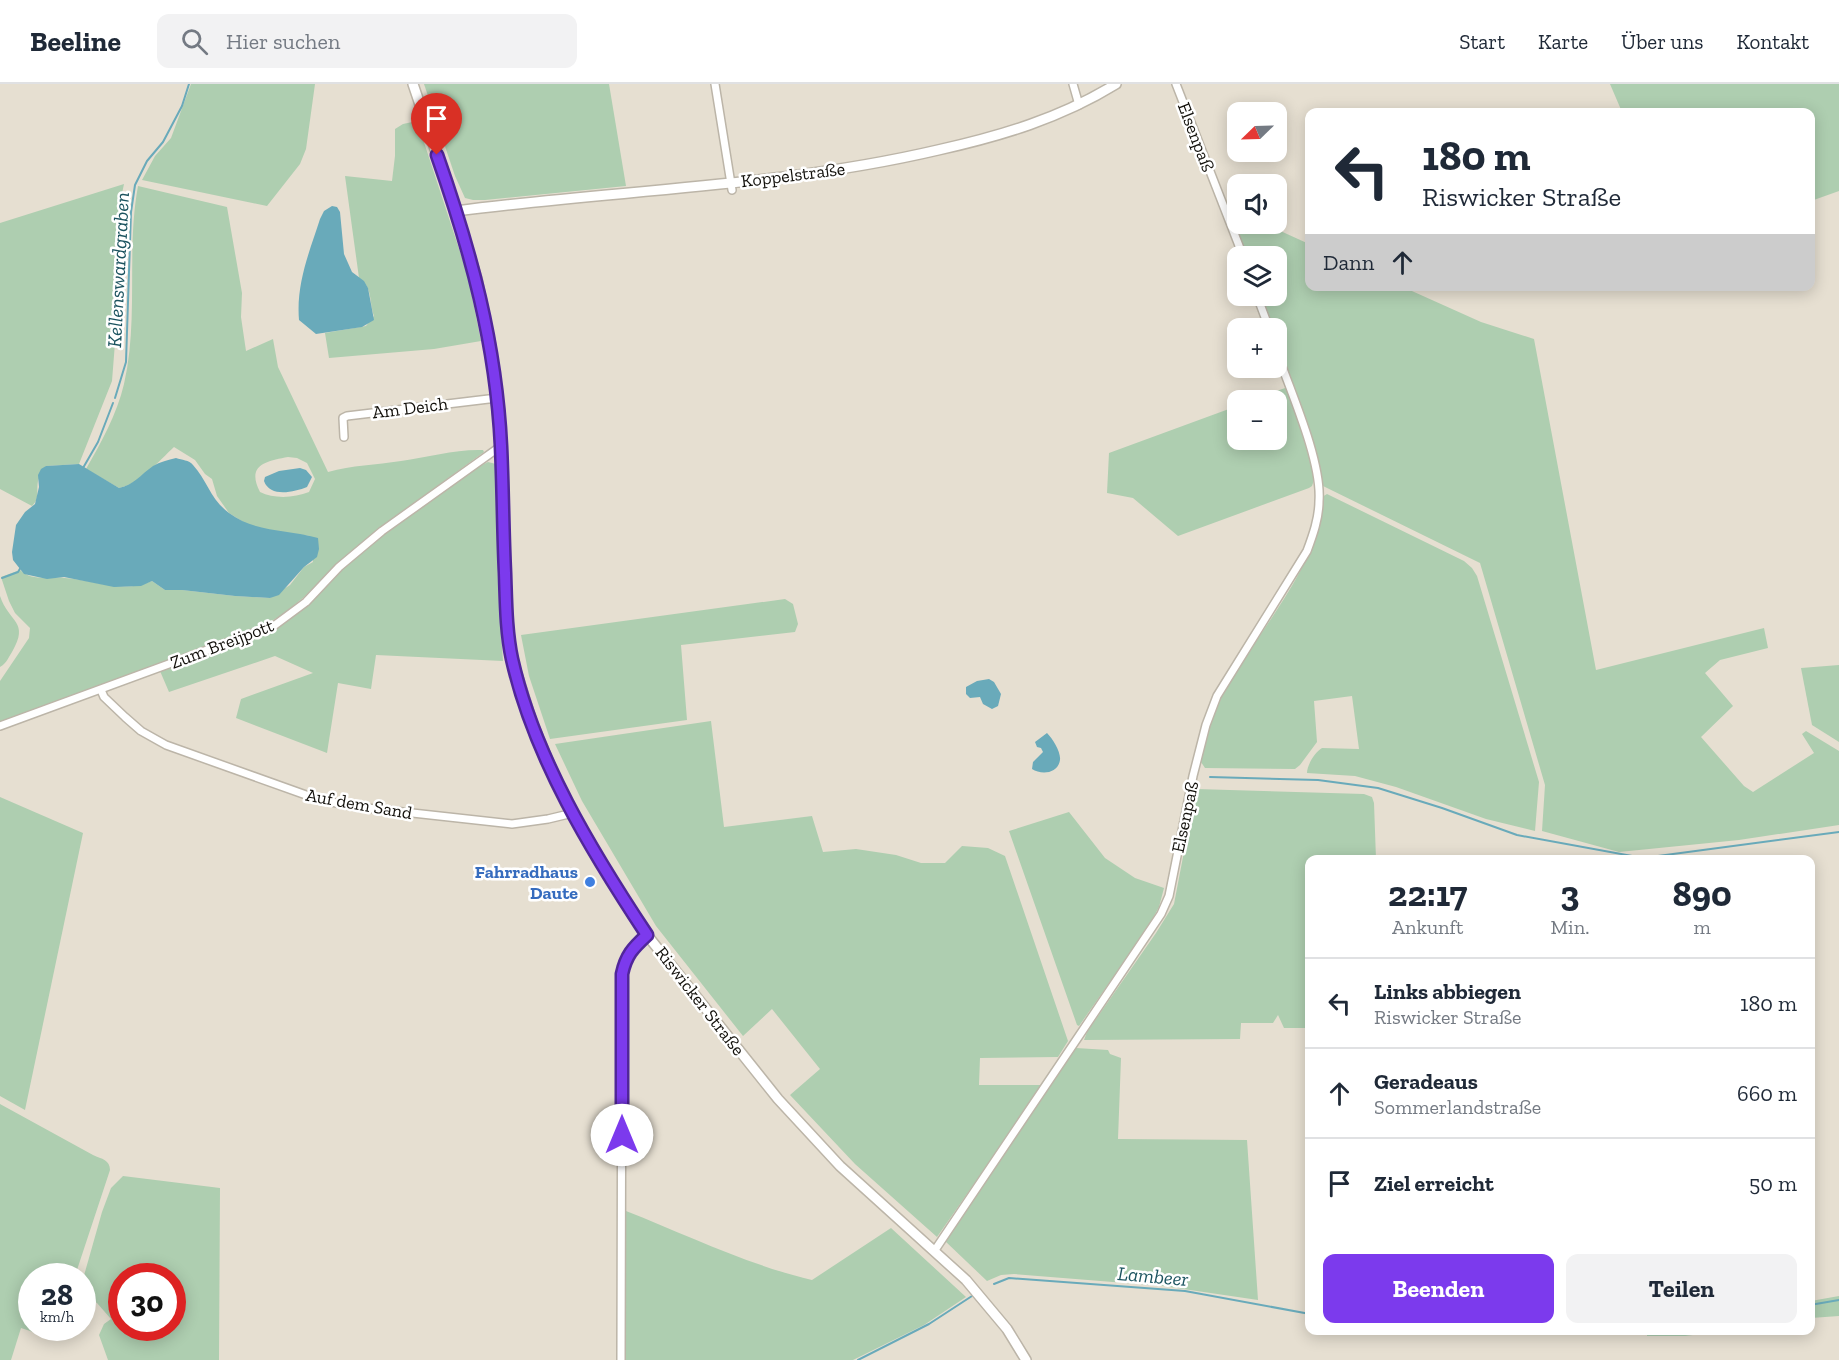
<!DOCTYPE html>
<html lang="de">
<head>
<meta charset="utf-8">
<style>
	:root { --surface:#fff; --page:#f2f2f3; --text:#1f2937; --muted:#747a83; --line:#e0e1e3; --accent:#7c3aed }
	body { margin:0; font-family:"Zilla Slab",serif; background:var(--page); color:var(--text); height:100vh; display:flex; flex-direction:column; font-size:22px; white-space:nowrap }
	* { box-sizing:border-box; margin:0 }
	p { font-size:20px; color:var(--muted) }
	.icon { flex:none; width:33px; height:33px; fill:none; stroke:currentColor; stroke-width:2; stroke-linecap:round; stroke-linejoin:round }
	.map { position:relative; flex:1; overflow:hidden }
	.details { position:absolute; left:1305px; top:771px; width:510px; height:480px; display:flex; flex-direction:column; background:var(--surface); border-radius:12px; box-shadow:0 3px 15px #0003 }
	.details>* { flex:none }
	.guide { position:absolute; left:1305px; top:24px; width:510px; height:183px; border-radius:12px; box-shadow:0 3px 15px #0003; background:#fff; color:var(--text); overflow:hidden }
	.needle { width:39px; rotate:247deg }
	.fabs { position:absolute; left:1227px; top:18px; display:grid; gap:12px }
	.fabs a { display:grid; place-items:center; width:60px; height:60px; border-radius:12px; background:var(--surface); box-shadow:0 3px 15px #0003; font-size:30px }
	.speed { position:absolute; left:18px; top:1179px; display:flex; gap:12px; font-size:30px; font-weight:700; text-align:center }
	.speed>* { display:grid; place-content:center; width:78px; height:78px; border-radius:50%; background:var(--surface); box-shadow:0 3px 15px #0003; line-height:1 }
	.speed small { font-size:15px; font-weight:400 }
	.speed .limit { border:9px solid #d22; background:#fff; color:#111 }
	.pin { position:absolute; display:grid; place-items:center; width:51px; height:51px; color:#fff; margin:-62px -26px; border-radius:50% 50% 50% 0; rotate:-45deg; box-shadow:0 0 6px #0007 }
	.pin .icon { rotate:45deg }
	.me { position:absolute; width:66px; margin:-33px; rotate:0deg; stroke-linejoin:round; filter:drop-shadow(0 0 4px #0008) }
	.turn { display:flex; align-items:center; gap:21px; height:126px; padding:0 18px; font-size:27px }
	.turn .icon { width:78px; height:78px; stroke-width:2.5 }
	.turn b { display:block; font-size:42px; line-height:51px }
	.then { display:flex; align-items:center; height:57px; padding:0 18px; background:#0003; gap:12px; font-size:22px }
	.eta { display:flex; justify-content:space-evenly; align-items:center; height:102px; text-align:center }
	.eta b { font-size:36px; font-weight:800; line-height:42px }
	.button { display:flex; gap:12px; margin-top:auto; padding:12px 18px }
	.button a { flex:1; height:69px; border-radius:12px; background:var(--accent); color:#fff; font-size:24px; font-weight:800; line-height:69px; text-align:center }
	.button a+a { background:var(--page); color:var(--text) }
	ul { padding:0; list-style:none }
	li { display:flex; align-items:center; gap:18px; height:90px; padding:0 18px; border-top:2px solid var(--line) }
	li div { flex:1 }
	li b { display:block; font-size:22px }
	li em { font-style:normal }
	header { display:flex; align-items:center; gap:36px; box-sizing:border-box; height:84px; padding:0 30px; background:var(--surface); border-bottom:2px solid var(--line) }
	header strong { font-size:28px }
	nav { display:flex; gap:33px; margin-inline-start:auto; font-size:21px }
	.search { width:420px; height:54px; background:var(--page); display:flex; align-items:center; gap:15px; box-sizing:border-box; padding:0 21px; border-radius:12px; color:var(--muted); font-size:22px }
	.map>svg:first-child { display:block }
	.green { fill:#aeceb0; fill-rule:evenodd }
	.water { fill:#69aaba }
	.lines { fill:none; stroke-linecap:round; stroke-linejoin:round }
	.stream { stroke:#69aaba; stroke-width:2 }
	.street-casing { stroke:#bcb5a8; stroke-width:10 }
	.secondary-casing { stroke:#bcb5a8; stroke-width:12 }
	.street { stroke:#fff; stroke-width:7 }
	.secondary { stroke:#fff; stroke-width:9 }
	.route-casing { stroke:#51269a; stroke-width:15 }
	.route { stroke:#7c3aed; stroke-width:10 }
	.shop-dot { fill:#3f7fe0; stroke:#fff; stroke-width:2 }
	.labels { text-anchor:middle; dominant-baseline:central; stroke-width:5; stroke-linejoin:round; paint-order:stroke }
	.street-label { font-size:18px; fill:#12100b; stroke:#fff }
	.shop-label { font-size:18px; font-weight:bold; fill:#366cbe; stroke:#fff; text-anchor:end }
	.water-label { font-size:20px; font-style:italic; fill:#1b535f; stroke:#fff }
</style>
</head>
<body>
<header>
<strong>Beeline</strong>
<div class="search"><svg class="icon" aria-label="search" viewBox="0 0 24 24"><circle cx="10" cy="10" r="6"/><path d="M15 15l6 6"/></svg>Hier suchen</div>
<nav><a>Start</a><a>Karte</a><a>Über uns</a><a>Kontakt</a></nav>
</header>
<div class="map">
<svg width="1839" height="1276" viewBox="0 0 1839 1276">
	<rect width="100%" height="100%" fill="#e6dfd1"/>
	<g class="green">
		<polygon points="191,0 315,0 306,65 300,80 267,122 142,96 155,72 171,54"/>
		<polygon points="424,0 609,0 626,102 485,116 473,116 465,114 455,92"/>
		<polygon points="1610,0 1839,0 1839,107 1811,117 1810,28 1622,28"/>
		<path d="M417,37L468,192L481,257L434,265L329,274L325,249L366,242L374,232C369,218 373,203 359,194L345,92L392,97L395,72V45L403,40Z"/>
		<path d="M124,100L120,119L119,208L112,297L79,380L46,382C44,386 39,393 38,397C36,407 40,415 32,422L0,405V139Z"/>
		<path d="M138,102L227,123L242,209L241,233L246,267L273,255L278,283L328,388C352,381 376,381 401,377C428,373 456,365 483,366L484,368L377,446L353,466L304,513L282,531L266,540L0,638V597L29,554L30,544L15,529L9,517L1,493L20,486C33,498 49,492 65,494C95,496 123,510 152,497L165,506H182L235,512L270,514L290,501L304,483L313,478L310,452L274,447L248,441L229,429L217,412L212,395L205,390L195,376L174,363C159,377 139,400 119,404L86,385C101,359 117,330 124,300C139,235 126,167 138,102ZM288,373L297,374L307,379L315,395L309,408C294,414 274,415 260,408C246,381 266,377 288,373Z"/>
		<polygon points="1225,122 1237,127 1238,140 1265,140 1309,160 1310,202 1403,203 1481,238 1534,255 1596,586 1764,544 1768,564 1720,576 1705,589 1733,622 1701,653 1744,702 1753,708 1814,669 1802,650 1806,647 1839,667 1839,741 1739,756 1619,768 1542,747 1545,701 1480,479 1323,402 1314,364 1277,256 1276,244 1272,244 1259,212 1276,212 1276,172 1245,172"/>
		<polygon points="1288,303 1315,393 1312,402 1309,404 1178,452 1133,414 1107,409 1109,369 1237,322 1238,356 1276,356 1276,316 1251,316"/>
		<polygon points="488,378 496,380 497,384 498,504 503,577 376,571 371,605 338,599 327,669 236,634 241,615 313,589 275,572 169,608 160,587 253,553 292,533 353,475 382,451 470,387"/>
		<path d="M1327,410L1464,477L1472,484L1477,492L1539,698L1535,747L1486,735L1396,703L1355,692L1307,689C1307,681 1315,668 1322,664L1359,665L1352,612L1314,617L1317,658L1300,681L1295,685L1205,684L1201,678C1205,655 1210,632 1221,612C1251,556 1325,476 1322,413Z"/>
		<path d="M0,512C9,539 30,537 12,568C8,574 7,579 0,583Z"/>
		<polygon points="785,515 793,520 798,540 795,548 681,561 687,636 550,655 529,592 521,551"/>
		<polygon points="1839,581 1839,658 1812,641 1801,584"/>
		<polygon points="711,637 724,743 812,732 823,768 856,765 896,771 921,779 945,779 962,762 988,764 1005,772 1068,957 1058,973 980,974 979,1001 1043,1001 937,1153 855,1080 790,1011 820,985 772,925 743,952 656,842 582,717 555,660"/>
		<polygon points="1196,705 1364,710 1372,713 1374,719 1376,775 1310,776 1309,944 1284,944 1278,931 1273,939 1241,939 1240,955 1084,956 1087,948 1156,849 1174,820"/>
		<polygon points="0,713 83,749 25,1026 0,1012"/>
		<polygon points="1069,728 1105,774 1135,794 1164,804 1159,823 1147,845 1079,942 1077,941 1009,747"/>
		<polygon points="1076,964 1108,966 1110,970 1121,974 1118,1055 1247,1056 1258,1216 1163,1202 1014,1190 1001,1191 987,1197 945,1157"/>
		<path d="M0,1020L93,1071C102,1075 110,1076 110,1086L75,1192H32V1244H58L54,1255L21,1244L11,1276H0Z"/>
		<path d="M123,1092L220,1104L219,1276H108L99,1251L104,1240L111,1235L97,1219L83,1212V1195L102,1128L111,1104ZM122,1192H172V1244H122Z"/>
		<path d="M626,1127C687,1151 748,1181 812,1196L891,1144L966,1213L924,1241L853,1276H626Z"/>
		<polygon points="1839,1212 1839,1232 1811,1234 1811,1217"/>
		<polygon points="1647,1247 1647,1246 1724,1247 1685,1252 1647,1252"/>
	</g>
	<g class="water">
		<path d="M332,122L337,123L340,128L344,170L352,188L364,197L368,204L374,236L362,243L316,250L299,236C296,200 309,169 320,135L324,127Z"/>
		<path d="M176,374C182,376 189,376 193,381C207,396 210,415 229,429C256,449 287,445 318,454L319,465L317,473L304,483L279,511L270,514L235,512L182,506H165L152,497L141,502L114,503L64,493L47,495L24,490L13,476L12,468L16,441L25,428L35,420L39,403L38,391L41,385L46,382L79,380L119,404C134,401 140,391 153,382C160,378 168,376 176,374Z"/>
		<path d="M300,384L306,386L312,393L307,403C294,408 270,414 264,397L265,393L279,387Z"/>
		<polygon points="989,595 994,598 1001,610 998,622 992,625 983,620 980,613 970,614 966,610 966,603 977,597"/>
		<path d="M1047,649C1053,655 1061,668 1060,676C1058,690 1041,691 1032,685L1033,678L1043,668L1041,664L1037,663L1035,658Z"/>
	</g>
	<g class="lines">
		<g class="stream">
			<polyline points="115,314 126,278 131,128 135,101 147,77 163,58 182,22 189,0"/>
			<polyline points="83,384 98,358 113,319"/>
			<polyline points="2,494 18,488 21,483"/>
			<polyline points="1210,693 1318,696 1378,704 1442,724 1517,751 1643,774 1839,748"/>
			<polyline points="994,1200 1009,1194 1185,1207 1310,1230"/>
			<polyline points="1810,1221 1839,1216"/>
			<polyline points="858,1276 929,1240 972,1212"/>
		</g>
		<defs>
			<g id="street">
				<polyline points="715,0 732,106"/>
				<polyline points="1073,0 1079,21"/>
				<polyline points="1176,0 1243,172"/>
				<polyline points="1257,212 1269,244"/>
				<polyline points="344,353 343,334 347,332 497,314"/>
				<polyline points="101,606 104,613 125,633 141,647 166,661 320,716 358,723 512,740 548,735 573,729"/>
				<polyline points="0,642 275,541 306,518 339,483 382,447 501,362"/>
				<path d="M935,1166L1161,830L1169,812L1193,692L1206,641L1217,612L1307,467C1313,451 1319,434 1319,417C1322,377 1290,306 1276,266"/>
				<path d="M621,1276L622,890C626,871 633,864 647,851"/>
			</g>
			<g id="secondary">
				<polyline points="413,0 456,127 477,195 491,263 501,362 505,520 512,574 532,638 555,693 573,729 619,808 647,851 778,1015 840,1082 966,1196 1007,1245 1026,1276"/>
				<path d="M456,127C616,106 780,103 938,66C1001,52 1061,34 1116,0"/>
			</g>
		</defs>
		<use href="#street" class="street-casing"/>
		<use href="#secondary" class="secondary-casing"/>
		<use href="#street" class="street"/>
		<use href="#secondary" class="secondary"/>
	</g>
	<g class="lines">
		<defs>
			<path id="route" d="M437,71C471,168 496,259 501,362C503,405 503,447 505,489C506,517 506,547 512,575C534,673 592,768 647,851C633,864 626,871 622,890V1051"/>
		</defs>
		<use href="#route" class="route-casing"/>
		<use href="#route" class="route"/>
	</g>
	<circle class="shop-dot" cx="590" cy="798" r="6"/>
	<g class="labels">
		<g class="street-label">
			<text transform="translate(1196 53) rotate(69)">Elsenpaß</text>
			<text transform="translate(793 91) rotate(-7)">Koppelstraße</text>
			<text transform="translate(410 324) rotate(-7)">Am Deich</text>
			<text transform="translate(222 560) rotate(-21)">Zum Breijpott</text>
			<text transform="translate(359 720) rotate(10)">Auf dem Sand</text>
			<text transform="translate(1185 733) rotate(-78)">Elsenpaß</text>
			<text transform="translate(700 917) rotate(52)">Riswicker Straße</text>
		</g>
		<g class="shop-label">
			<text x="578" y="788">Fahrradhaus<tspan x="578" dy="21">Daute</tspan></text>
		</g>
		<g class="water-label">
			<text transform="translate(118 186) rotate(-87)">Kellenswardgraben</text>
			<text transform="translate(1153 1192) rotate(5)">Lambeer</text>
		</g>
	</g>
</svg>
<div class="fabs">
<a><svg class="needle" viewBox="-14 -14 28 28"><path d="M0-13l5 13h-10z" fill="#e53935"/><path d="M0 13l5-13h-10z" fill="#747a83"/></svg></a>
<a><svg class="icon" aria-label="sound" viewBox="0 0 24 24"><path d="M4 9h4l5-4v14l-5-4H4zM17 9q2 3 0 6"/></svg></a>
<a><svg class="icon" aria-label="layers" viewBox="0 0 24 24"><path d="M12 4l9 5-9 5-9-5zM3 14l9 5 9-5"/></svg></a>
<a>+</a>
<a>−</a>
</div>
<div class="speed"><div>28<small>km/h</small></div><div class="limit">30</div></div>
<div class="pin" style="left:437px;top:71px;background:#d93025"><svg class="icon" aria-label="arrive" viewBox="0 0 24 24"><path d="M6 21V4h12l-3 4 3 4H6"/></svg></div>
<svg class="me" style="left:622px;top:1051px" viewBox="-20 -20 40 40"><circle r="19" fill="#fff"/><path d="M0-13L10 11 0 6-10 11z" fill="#7c3aed"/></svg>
<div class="guide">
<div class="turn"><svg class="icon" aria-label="left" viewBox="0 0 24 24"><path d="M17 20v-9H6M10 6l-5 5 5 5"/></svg><div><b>180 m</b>Riswicker Straße</div></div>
<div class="then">Dann<svg class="icon" aria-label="ahead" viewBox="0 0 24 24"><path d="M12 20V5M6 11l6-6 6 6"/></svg></div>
</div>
<section class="details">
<div class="eta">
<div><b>22:17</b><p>Ankunft</p></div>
<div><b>3</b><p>Min.</p></div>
<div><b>890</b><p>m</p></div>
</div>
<ul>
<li><svg class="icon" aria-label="left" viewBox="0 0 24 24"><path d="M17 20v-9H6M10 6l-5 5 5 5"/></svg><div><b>Links abbiegen</b><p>Riswicker Straße</p></div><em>180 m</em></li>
<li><svg class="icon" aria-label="ahead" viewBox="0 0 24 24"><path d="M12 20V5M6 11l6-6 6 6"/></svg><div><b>Geradeaus</b><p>Sommerlandstraße</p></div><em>660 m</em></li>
<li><svg class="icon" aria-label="arrive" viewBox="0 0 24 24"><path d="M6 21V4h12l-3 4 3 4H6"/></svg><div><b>Ziel erreicht</b></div><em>50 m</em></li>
</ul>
<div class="button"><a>Beenden</a><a>Teilen</a></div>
</section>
</div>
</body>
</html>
